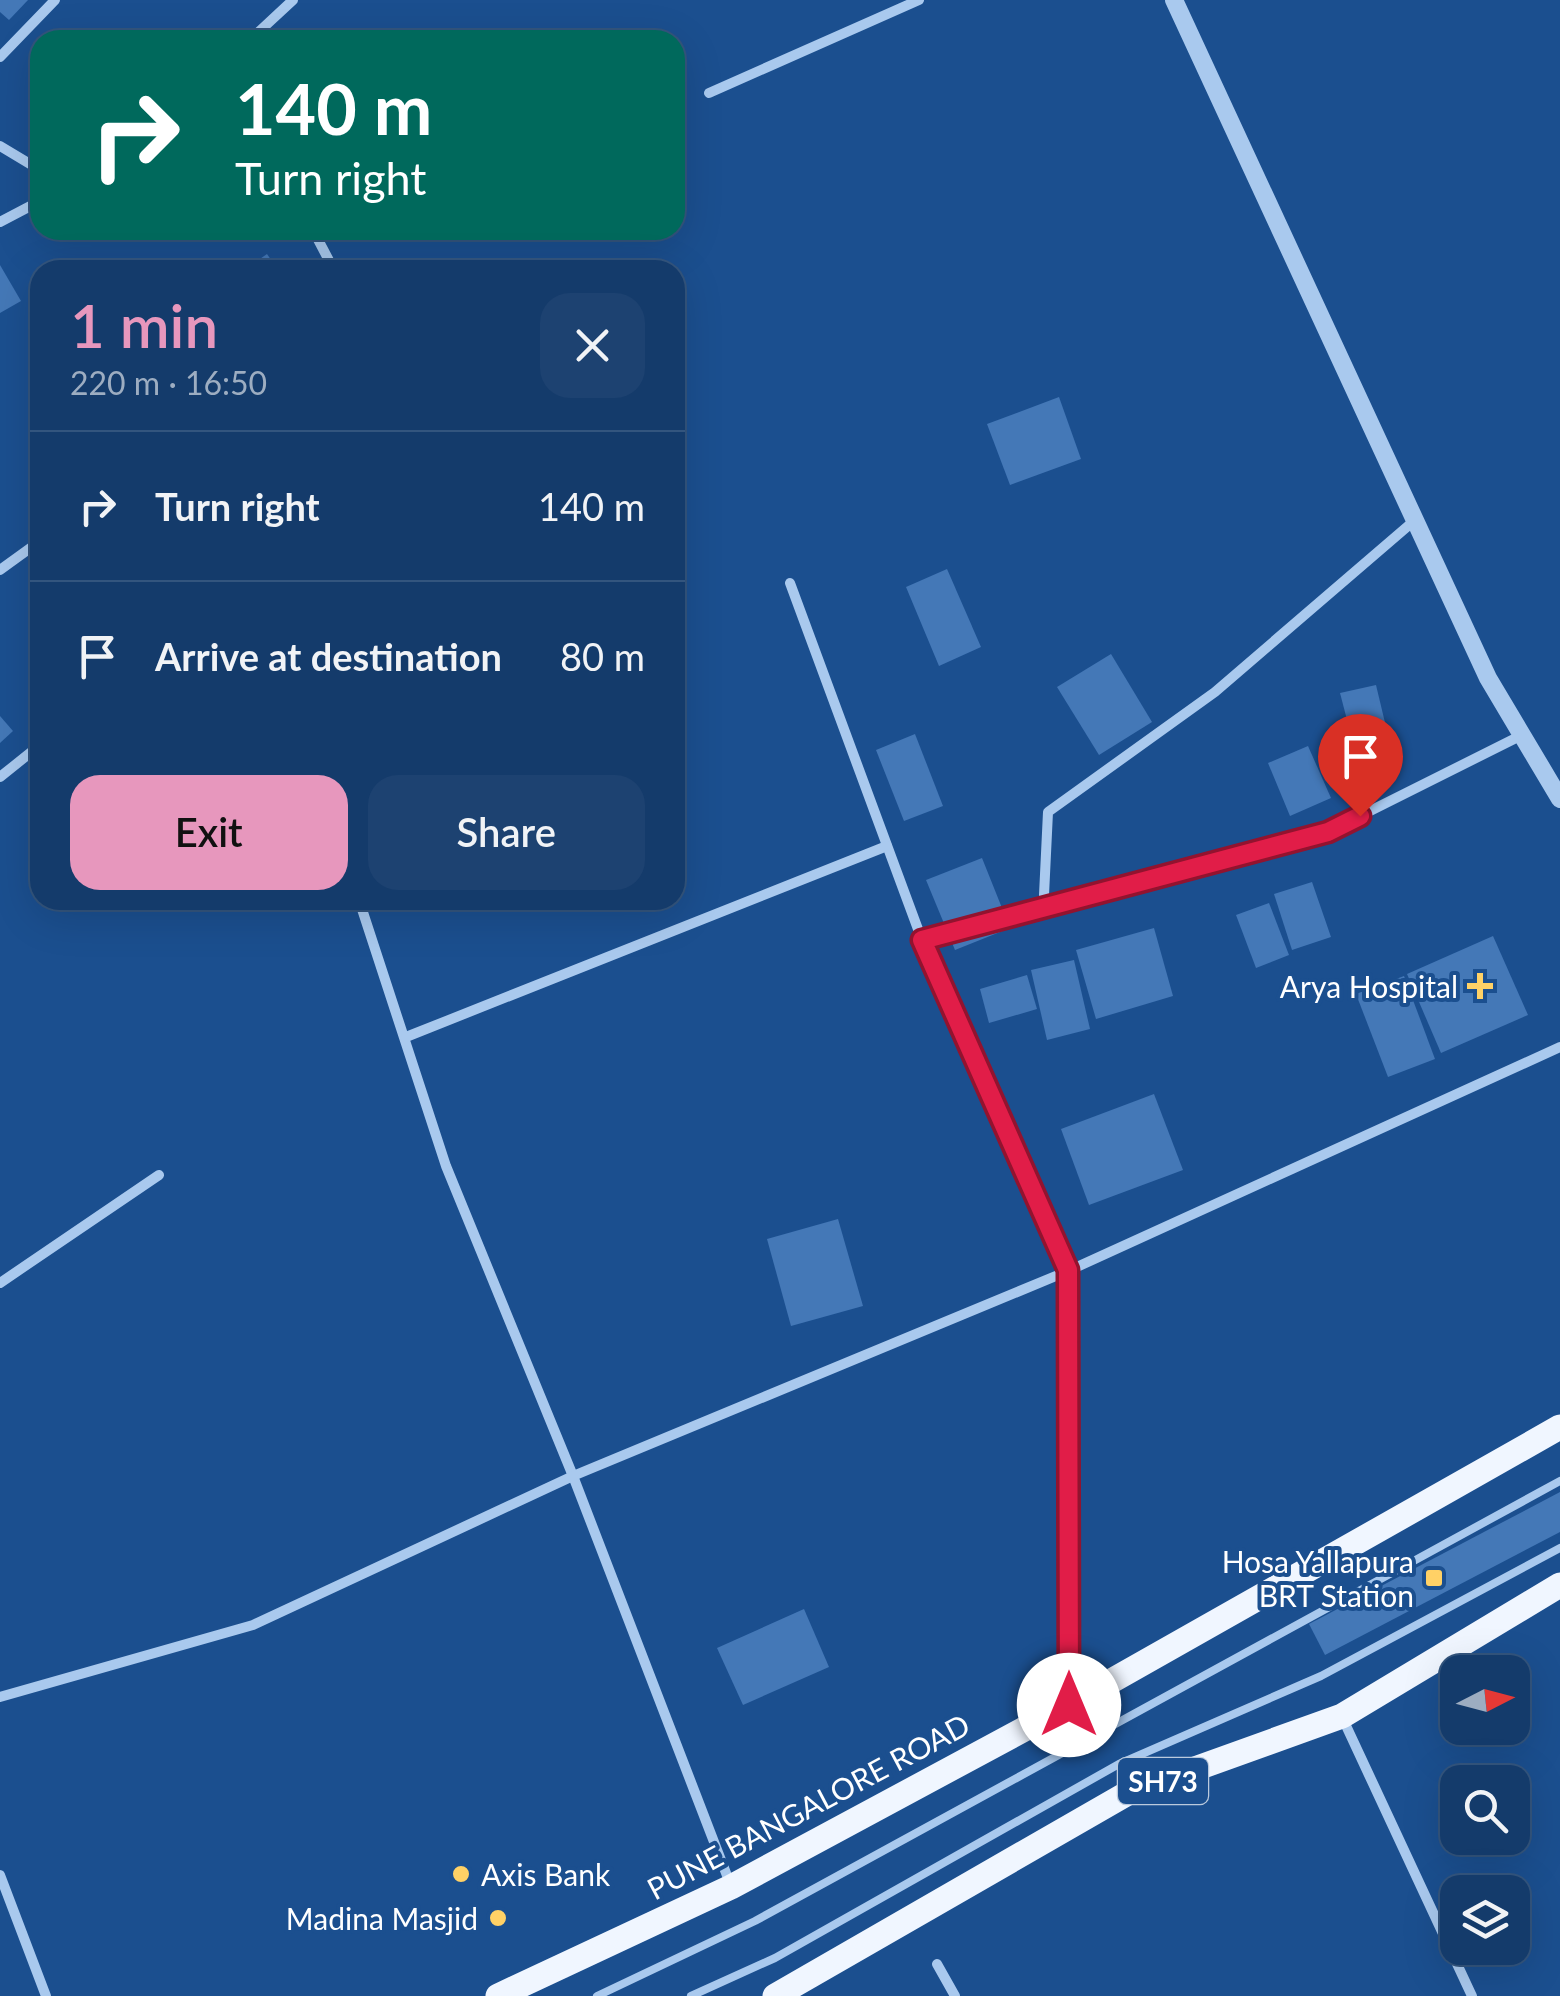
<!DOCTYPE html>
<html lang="en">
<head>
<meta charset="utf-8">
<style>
	:root { --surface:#143b6b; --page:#1d4271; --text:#f1f3f6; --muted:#9dadc1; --line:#33557e; --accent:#e797bd }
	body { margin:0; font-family:Lato,sans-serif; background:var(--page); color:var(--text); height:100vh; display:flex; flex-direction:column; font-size:38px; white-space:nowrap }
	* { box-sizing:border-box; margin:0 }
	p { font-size:32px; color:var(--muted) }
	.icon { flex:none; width:55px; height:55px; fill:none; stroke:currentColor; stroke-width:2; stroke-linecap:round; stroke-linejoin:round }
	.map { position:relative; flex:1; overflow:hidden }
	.side { position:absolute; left:30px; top:260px; width:655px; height:650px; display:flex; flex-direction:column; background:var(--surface); border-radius:30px; box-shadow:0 10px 40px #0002,0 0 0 2px var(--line) }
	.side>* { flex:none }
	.hud { position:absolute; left:30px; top:30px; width:655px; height:210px; border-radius:30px; box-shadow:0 10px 40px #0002,0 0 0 2px var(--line); background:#00695c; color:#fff; overflow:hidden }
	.needle { width:65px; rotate:84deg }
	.controls { position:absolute; left:1440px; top:1655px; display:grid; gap:20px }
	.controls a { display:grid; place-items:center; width:90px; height:90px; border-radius:20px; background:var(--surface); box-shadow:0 10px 40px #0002,0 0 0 2px var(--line); font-size:50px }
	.pin { position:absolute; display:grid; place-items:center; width:85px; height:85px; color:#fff; margin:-102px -42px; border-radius:50% 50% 50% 0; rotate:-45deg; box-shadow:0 0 10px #0007 }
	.pin .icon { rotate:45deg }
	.me { position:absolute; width:110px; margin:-55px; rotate:0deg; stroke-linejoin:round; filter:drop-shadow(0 0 8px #0008) }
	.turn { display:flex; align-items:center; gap:35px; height:210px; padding:0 40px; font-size:45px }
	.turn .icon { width:130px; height:130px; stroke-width:2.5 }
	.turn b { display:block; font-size:70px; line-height:85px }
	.round { display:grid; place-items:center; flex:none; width:105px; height:105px; border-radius:30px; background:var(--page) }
	.overview { display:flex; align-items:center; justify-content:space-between; height:170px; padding:0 40px }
	h1 { font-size:60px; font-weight:600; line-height:75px; color:var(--accent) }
	.button { display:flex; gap:20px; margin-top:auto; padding:20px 40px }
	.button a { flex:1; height:115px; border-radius:30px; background:var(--accent); color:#111; font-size:40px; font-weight:600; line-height:115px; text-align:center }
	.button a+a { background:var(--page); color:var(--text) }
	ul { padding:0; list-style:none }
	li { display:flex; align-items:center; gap:30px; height:150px; padding:0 40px; border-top:2px solid var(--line) }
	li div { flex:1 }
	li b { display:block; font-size:38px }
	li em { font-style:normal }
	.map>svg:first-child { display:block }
	.building { fill:#4478b7 }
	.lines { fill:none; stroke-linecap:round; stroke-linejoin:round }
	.service { stroke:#a9c9ee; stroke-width:8 }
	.minor { stroke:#a9c9ee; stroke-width:10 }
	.tertiary { stroke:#a9c9ee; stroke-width:18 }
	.primary { stroke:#f0f6ff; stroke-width:25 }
	.route-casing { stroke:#92132f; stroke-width:25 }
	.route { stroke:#e11d48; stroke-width:18 }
	.poi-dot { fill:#ffd166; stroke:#1b4f8f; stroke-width:4 }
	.labels { text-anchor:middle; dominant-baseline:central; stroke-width:8; stroke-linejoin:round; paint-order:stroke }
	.shield { fill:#1b4f8f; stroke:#bbcadd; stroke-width:2.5 }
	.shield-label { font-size:28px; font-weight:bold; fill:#fff }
	.poi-label { font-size:30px; fill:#fff; stroke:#1b4f8f; text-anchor:end }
	.street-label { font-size:30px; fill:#fff; stroke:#1b4f8f }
</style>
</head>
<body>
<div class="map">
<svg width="1560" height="1996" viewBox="0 0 1560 1996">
	<rect width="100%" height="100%" fill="#1b4f8f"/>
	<g class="building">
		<polygon points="0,0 28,0 9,20 0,12"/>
		<polygon points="120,30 130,40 110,40"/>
		<polygon points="267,254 278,270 244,270"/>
		<polygon points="0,265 21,301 0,313"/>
		<polygon points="1059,397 1081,459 1010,485 987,424"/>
		<polygon points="947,569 981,647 939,666 906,587"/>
		<polygon points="1111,654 1152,722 1099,755 1057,687"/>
		<polygon points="1376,685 1387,731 1352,739 1340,693"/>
		<polygon points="0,716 13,731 0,743"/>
		<polygon points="915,734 943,806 904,821 876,750"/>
		<polygon points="1308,746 1331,798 1290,816 1268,763"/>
		<polygon points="982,858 1010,928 955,950 926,880"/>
		<polygon points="1312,882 1331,937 1292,950 1274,894"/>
		<polygon points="1269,903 1289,955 1256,968 1236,915"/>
		<polygon points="1154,928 1173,996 1096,1019 1076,950"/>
		<polygon points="1493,936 1528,1015 1441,1053 1407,974"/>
		<polygon points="1074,960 1090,1029 1047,1040 1031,970"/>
		<polygon points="1027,975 1037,1009 989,1023 980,989"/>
		<polygon points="1404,976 1435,1059 1388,1077 1356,994"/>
		<polygon points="1154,1094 1183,1170 1089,1205 1061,1129"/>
		<polygon points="838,1219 863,1306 791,1326 767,1239"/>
		<polygon points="1560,1492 1560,1532 1325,1655 1309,1624"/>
		<polygon points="804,1609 829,1667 743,1705 717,1648"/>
	</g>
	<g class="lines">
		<g class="service">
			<polyline points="597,1996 755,1921 1560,1481"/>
			<polyline points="691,1996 775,1958 1119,1764 1321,1676 1560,1548"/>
		</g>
		<g class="minor">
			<polyline points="250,40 293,0"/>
			<polyline points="0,57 55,0"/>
			<polyline points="709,93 919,0"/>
			<polyline points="0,146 40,170"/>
			<polyline points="0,222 40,201"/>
			<polyline points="313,230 334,270"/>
			<polyline points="0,570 40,541"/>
			<polyline points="790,583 922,940 1068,1271 1069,1702"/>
			<polyline points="0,777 40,745"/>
			<polyline points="1044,895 1048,812 1215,692 1415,520"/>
			<polyline points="359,900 446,1166 573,1476 731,1886"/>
			<polyline points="922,940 1328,832 1522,735"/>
			<polyline points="406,1037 887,846"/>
			<polyline points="0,1283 159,1175"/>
			<polyline points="0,1697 253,1625 573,1476 1068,1271 1560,1047"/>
			<polyline points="1342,1717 1472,1996"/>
			<polyline points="0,1875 46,1996"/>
			<polyline points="937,1964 955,1996"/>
		</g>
		<polyline class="tertiary" points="1174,0 1488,678 1560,799"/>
		<g class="primary">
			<polyline points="498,1996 731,1887 1069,1705 1560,1427"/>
			<polyline points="775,1996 1128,1793 1342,1716 1560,1585"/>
		</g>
	</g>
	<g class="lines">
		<defs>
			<polyline id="route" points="1069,1705 1068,1270 922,940 1328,832 1360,816"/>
		</defs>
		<use href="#route" class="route-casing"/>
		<use href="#route" class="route"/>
	</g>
	<g class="poi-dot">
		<path d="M1475 971h10v10h10v10h-10v10h-10v-10h-10v-10h10z"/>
		<rect x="1424" y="1568" width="20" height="20" rx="5"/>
		<circle cx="461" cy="1874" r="10"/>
		<circle cx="498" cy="1918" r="10"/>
	</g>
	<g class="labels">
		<rect class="shield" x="1118" y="1758" width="90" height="46" rx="8"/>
		<g class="shield-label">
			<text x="1163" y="1781">SH73</text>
		</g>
		<g class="poi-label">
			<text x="1458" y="986">Arya Hospital</text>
			<text x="1414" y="1561">Hosa Yallapura<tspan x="1414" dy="34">BRT Station</tspan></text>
			<text x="481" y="1874" text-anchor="start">Axis Bank</text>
			<text x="478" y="1918">Madina Masjid</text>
		</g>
		<g class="street-label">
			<text transform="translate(808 1806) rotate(-28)">PUNE BANGALORE ROAD</text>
		</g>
	</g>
</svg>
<div class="controls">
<a><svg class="needle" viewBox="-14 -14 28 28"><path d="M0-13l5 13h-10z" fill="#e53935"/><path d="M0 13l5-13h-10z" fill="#9dadc1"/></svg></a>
<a><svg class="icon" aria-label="search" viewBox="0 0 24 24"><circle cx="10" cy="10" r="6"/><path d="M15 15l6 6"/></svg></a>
<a><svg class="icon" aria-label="layers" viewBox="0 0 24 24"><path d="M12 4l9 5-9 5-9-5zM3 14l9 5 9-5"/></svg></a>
</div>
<div class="pin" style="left:1360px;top:816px;background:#d93025"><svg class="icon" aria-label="arrive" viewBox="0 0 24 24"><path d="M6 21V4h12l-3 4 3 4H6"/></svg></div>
<svg class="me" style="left:1069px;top:1705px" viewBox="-20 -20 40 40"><circle r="19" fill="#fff"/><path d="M0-13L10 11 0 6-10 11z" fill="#e11d48"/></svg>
<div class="hud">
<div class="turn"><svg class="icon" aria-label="right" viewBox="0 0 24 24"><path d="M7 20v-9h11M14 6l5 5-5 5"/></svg><div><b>140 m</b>Turn right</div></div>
</div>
<section class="side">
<div class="overview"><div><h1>1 min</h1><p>220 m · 16:50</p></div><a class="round"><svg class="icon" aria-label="close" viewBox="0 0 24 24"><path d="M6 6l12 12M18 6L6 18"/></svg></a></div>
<ul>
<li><svg class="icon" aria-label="right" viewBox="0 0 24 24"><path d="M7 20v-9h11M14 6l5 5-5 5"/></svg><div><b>Turn right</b></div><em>140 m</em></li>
<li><svg class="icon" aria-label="arrive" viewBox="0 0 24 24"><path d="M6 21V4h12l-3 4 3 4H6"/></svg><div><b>Arrive at destination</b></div><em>80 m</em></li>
</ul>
<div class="button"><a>Exit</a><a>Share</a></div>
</section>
</div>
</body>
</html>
